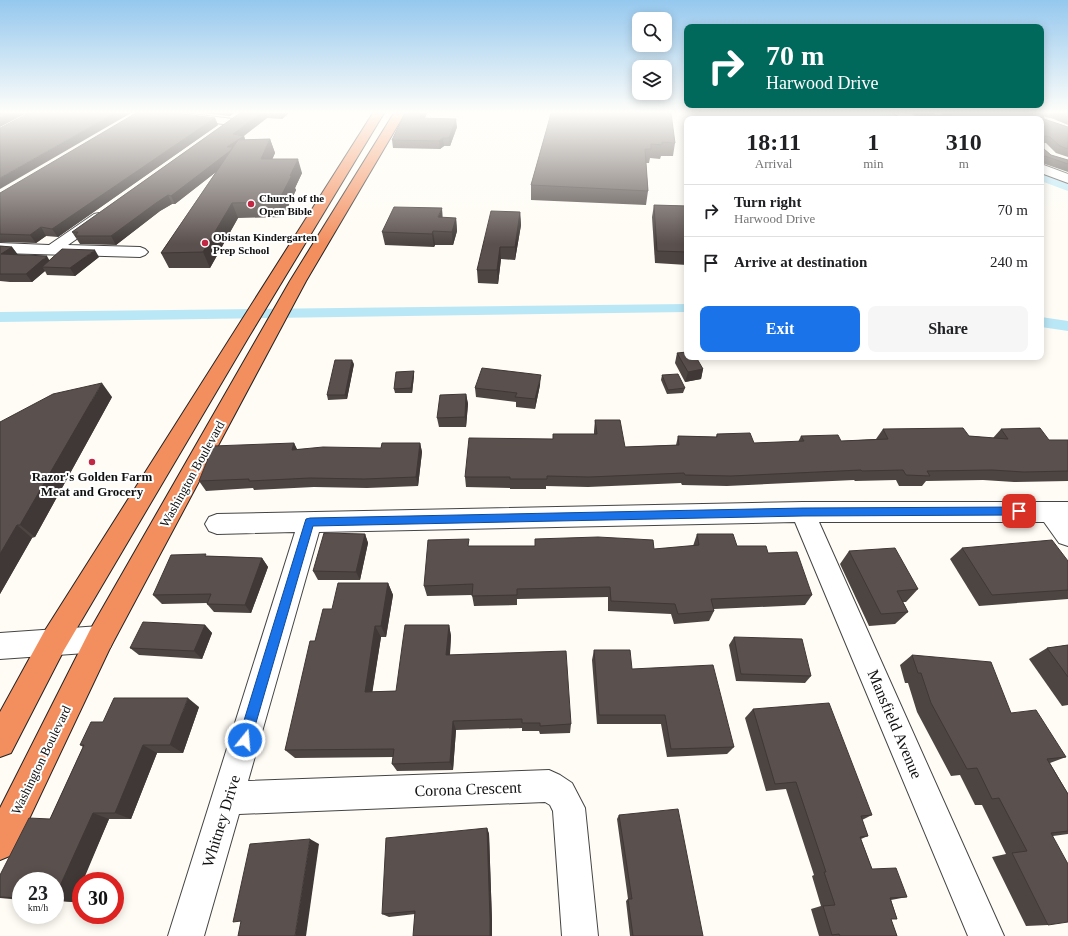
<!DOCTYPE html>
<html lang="en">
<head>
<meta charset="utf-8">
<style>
	:root { --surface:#fff; --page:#f6f6f6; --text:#202124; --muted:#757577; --line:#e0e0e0; --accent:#1a73e8 }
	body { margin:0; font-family:"Times New Roman",serif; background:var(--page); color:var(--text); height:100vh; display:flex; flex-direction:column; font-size:15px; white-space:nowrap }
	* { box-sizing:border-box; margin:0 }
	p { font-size:13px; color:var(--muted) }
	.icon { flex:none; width:22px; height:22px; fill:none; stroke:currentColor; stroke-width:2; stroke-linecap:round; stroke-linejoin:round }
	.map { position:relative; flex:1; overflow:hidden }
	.side { position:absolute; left:684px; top:116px; width:360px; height:244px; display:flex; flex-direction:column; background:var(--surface); border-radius:8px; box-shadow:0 2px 10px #0003 }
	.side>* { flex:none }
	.guide { position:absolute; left:684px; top:24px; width:360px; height:84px; border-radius:8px; box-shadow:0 2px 10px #0003; background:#00695c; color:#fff; overflow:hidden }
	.buttons { position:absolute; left:632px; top:12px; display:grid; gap:8px }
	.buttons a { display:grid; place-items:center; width:40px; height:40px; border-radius:8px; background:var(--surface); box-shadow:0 2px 10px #0003; font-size:20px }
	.speed { position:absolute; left:12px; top:872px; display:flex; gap:8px; font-size:20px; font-weight:700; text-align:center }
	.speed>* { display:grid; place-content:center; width:52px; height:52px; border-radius:50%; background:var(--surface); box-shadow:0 2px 10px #0003; line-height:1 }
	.speed small { font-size:10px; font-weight:400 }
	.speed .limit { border:6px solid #d22; background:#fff; color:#111 }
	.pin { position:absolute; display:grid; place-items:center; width:34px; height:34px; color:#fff; margin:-17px; border-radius:8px; box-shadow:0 2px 6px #0006 }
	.me { position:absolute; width:44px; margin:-22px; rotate:17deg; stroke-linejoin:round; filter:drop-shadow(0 0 3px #0008) }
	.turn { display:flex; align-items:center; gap:14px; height:84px; padding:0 16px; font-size:18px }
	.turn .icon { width:52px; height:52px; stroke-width:2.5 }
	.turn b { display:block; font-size:28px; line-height:34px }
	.eta { display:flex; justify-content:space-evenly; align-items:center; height:68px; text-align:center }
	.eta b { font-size:24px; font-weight:800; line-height:28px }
	.primary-button { display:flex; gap:8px; margin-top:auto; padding:8px 16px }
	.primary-button a { flex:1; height:46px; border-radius:8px; background:var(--accent); color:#fff; font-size:16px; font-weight:800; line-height:46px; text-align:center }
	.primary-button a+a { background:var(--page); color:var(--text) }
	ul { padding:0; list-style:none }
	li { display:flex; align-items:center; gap:12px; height:52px; padding:0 16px; border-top:1px solid var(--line) }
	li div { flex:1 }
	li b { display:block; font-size:15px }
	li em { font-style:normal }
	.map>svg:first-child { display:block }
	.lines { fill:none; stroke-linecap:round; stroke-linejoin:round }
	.canal { fill:#bae7f6; fill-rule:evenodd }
	.minor-casing { stroke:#444; stroke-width:2 }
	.highway-casing { stroke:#222; stroke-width:2 }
	.minor { fill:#fff; fill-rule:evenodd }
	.highway { fill:#f38f5f; fill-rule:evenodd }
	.wall { fill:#4d4542 }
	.shaded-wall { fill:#3f3836 }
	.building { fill:#5a504d; stroke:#3f3836 }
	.route { fill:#1a73e8; stroke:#114b97 }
	.poi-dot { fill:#c22843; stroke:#fff; stroke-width:1.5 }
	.labels { text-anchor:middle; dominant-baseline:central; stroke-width:4; stroke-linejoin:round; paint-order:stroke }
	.far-poi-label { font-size:11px; font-weight:bold; fill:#111; stroke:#fff; text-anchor:start }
	.street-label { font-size:13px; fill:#111; stroke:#fff }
	.poi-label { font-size:13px; font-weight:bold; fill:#111; stroke:#fff }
	.near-street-label { font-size:16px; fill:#111; stroke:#fff }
</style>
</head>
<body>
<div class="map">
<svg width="1068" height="936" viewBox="0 0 1068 936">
	<rect width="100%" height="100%" fill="#fffcf5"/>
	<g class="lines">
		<g class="canal">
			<polygon points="877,113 891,113 901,119 888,119"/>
			<polygon points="1041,174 1068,184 1068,191 1041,181"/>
			<polygon points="687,304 687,312 0,322 0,312"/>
			<polygon points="1041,317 1068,321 1068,331 1041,327"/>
		</g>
		<defs>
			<g id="minor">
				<polygon points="145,113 183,113 233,119 239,122 233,125 150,116"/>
				<path d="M893,113C902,113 912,112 919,119H903Z"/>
				<polygon points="1041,164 1068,174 1068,183 1041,173"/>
				<polygon points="99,213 104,214 106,217 104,220 68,245 140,247 145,249 148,252 145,255 140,257 0,253 0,243 49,245 94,214"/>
				<polygon points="803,502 1068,502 1068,546 1059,543 1044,522 819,522 1004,936 968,936 795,522 319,532 248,781 549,770 560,775 572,783 585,808 598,936 562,936 553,811 550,805 545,802 239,814 204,936 168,936 295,532 217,534 209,531 205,524 209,517 217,514"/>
				<polygon points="100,626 110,630 114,639 110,648 100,652 0,659 0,633"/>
			</g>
			<g id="highway">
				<polygon points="373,113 384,113 248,338 64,650 11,753 0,757 0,712 44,632"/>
				<polygon points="394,113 405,113 306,281 110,648 12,855 0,860 0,808 90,630 290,281"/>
			</g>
		</defs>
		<use href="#minor" class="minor-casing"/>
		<use href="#highway" class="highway-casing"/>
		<use href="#minor" class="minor"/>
		<use href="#highway" class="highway"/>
	</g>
	<g class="wall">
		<polygon points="200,113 234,113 230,116"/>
		<polygon points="240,113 289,113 282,119 267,118 244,136 245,140 270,139 275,153 272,159 302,173 295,188 296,190 283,217 238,218 210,268 169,268 161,253 216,172 175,204 172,204 160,211 116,245 80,244 72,232"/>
		<polygon points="405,113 427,113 425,118 457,127 450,146 444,146 440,149 393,148 392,140"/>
		<polygon points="912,113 933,113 935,115 942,115 941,113 1068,113 1068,125 1054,119 1043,116 1044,119 1068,127 1068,157 1056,153 1046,143 1044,143 1044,149 1051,155 1068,160 1068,172 1042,163 1041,163 1041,119 922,119"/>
		<polygon points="215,118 218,125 58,237 46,236 36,243 0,242 0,193"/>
		<polygon points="547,128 675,143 673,156 661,156 660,159 650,158 649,163 646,163 648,191 646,205 531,200 531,185"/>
		<polygon points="654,205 687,206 687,265 655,263 652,217"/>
		<polygon points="520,212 521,225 515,260 501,259 498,284 478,283 477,270"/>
		<polygon points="443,218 456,218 457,231 453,245 435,245 434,247 385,245 382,232"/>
		<polygon points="0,246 12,247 18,255 49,260 99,257 75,276 47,275 45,271 32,282 10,282 0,281"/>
		<polygon points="677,353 703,369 701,379 685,382 675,363"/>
		<polygon points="354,364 347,399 328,400 327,395"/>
		<polygon points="414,371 414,376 412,393 395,393 394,389"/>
		<polygon points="662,375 685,388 683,393 667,394 661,380"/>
		<polygon points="540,385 535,409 516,407 516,402 476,397 475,388"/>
		<polygon points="466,394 468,404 466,427 439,427 437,418"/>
		<polygon points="112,397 35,537 32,538 0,594 0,422"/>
		<polygon points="595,420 625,447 676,445 678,436 716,437 717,434 754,443 798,442 801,436 841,441 876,439 883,429 969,436 993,438 1001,429 1049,440 1068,440 1068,481 1014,482 983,480 926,481 922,486 899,486 896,480 855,481 854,480 727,486 682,485 681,483 588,487 546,486 546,489 510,489 510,488 466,487 465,477 552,439 594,434 594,431"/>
		<polygon points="294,443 297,449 381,448 420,443 422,452 418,486 367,488 314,487 254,490 253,488 206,491 199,481"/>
		<polygon points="365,534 368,543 360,580 318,580 313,571"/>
		<polygon points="697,534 737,546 768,553 812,595 805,605 714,609 714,611 709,621 674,624 671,614 608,611 608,597 517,599 517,605 474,606 472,595 427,596 424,586 470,546 654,549 693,546"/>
		<polygon points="962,548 1068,561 1068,599 979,606 950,559"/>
		<polygon points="849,551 918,589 906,602 903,602 908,612 895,624 869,626 840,564"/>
		<polygon points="207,556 262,558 268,567 251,613 214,612 207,604 207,603 162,604 153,595"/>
		<polygon points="388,583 393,595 386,637 381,637 372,692 396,691 449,625 451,636 450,655 571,724 570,733 540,734 539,731 522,731 522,728 456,730 453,770 397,771 392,764 393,757 295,758 285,750 315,641 332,609"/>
		<polygon points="205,625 212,633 202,659 139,655 130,648"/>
		<polygon points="734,637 811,676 805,683 736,681 729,645"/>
		<polygon points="1068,645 1068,705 1062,706 1029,659 1047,648"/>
		<polygon points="594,650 632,669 734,747 727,754 667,757 661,724 597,724 592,660"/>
		<polygon points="912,655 1011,713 1066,757 1050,763 1068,794 1068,834 1053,836 1048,925 1026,926 992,857 1006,854 982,805 975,805 960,775 951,776 917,712 908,683 905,683 900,665"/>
		<polygon points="199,707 183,753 157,753 131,819 109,819 73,902 55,901 55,881 21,881 21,900 0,898 0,875 50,819 83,747 80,745"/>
		<polygon points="753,709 872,815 862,820 868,836 861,839 872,869 907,897 891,900 897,919 891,919 897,936 819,936 811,909 821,906 812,876 814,875 786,789 766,791 745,718"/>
		<polygon points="619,815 703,936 630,936 626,901 628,899 617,819"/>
		<polygon points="487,828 489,834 492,921 415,914 389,917 382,914"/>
	</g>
	<g class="shaded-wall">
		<polygon points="9,113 27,113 0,127 0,118"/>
		<polygon points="115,113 131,113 0,189 0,178"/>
		<polygon points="228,113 234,113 230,116"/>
		<polygon points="262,113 266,113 267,118 243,136 244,136 246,143 239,154 175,204 171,196 227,147 233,134"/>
		<polygon points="280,113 289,113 282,119"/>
		<polygon points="422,113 427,113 421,126 420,118"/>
		<polygon points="215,118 218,125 58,237 52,229"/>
		<polygon points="456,119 457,127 450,146 449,138"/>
		<polygon points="443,138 444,146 440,149 439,141"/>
		<polygon points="270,139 275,153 266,174 261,159"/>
		<polygon points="298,159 302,173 295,188 296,190 283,217 278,202 290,176"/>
		<polygon points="168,195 172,204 160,211 116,245 111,236 156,203"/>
		<polygon points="232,203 238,218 210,268 203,252"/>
		<polygon points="442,208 443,222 438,217"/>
		<polygon points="520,212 521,225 515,260 515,247"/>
		<polygon points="456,218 457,231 453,245 452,232"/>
		<polygon points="41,227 46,236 36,243 30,235"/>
		<polygon points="433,231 435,245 434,247 432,234"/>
		<polygon points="12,247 18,255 1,254"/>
		<polygon points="500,247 501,259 498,284 497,270"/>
		<polygon points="95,250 99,257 75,276 70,268"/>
		<polygon points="47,256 52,265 42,267 45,271 32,282 26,274"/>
		<polygon points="352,360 354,364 347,399 345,395"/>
		<polygon points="703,369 701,379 685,382 688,372"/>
		<polygon points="414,371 414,376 412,393 411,388"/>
		<polygon points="541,375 540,385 535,409 535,399"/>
		<polygon points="102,383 112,397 35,537 20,525"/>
		<polygon points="466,394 468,404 466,427 465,417"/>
		<polygon points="294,443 298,452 292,450"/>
		<polygon points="420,443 422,452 418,486 416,477"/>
		<polygon points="17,525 32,538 0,594 0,554"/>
		<polygon points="365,534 368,543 360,580 356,572"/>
		<polygon points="262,558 268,567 251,613 245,605"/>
		<polygon points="388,583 393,595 386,637 381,626"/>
		<polygon points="205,625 212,633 202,659 194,651"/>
		<polygon points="449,625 451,636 449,666 446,655"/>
		<polygon points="375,626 381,637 371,701 365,692"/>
		<polygon points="188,698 199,707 183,753 170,745"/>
		<polygon points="453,721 456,730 453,770 450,762"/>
		<polygon points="143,745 157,753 131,819 115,813"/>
		<polygon points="93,813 109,819 83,881 81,881 81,885 73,902 55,900 55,897"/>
		<polygon points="487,828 489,834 492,921 492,936 490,936"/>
		<polygon points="310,839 319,844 306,936 295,936"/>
	</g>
	<g class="building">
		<polygon points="0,113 9,113 0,118"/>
		<polygon points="29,113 115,113 0,178 0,128"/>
		<polygon points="136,113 177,113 215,118 52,229 41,227 30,235 0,234 0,193"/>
		<polygon points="240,113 262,113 233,134 244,136 227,147 233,147 230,151 171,196 168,195 156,203 111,236 75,236 78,232 72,232"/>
		<polygon points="405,113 422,113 420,118 456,119 449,138 443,138 439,141 392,140"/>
		<polygon points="551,113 671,113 675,143 662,142 662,145 651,144 651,149 645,149 648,191 531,185 547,128"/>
		<polygon points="925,113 933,113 935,115 950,115 951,113 1031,113 1043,115 1044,119 1068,127 1068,149 1060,146 1050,137 1044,136 1044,149 1051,155 1068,160 1068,164 1045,156 1043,158 1041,157 1041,119 938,119"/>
		<polygon points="1058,113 1068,113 1068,117"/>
		<polygon points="270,139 261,159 298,159 290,176 292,175 278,202 232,203 203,252 161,253 238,140"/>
		<polygon points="654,205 687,206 687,252 657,251"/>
		<polygon points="394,207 442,208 438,217 456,218 452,232 433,231 432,234 382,232"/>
		<polygon points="491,211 520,212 515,247 500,247 497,270 477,270"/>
		<polygon points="0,246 12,247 1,254 47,256 26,274 0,274"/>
		<polygon points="62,249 95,250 70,268 42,267"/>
		<polygon points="687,352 687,357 696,357 703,369 688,372 677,353"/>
		<polygon points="335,360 352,360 345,395 327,395"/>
		<polygon points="482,368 541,375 535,399 515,397 517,393 475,388"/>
		<polygon points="414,371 411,388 394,389 396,372"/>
		<polygon points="678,374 685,388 668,390 662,375"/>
		<polygon points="102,383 20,525 17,525 0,554 0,422 53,394"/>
		<polygon points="466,394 465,417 437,418 440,395"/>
		<polygon points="595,420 620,420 625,447 679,445 678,436 717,437 717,434 750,433 754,443 804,441 801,436 838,435 841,441 888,439 883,429 963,428 969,436 1008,439 1001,429 1040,428 1049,440 1068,440 1068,471 1024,472 992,470 927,471 930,476 906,475 903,470 862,471 861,470 731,476 685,475 684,473 589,477 547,476 547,479 510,479 510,477 465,477 469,438 553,439 553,434 597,434"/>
		<polygon points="294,443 292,450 323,447 381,448 382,443 420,443 416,477 364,479 310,478 249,481 249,479 199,481 213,446"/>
		<polygon points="324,533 365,534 356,572 313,571"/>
		<polygon points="697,534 733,534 737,546 766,546 768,553 797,552 812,595 711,599 714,611 678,614 675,604 611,601 610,587 517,589 517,595 472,596 473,584 424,586 428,540 469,539 468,546 535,546 535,539 598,537 653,540 654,549 699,545"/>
		<polygon points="1052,540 1068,561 1068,590 992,595 962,548"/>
		<polygon points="895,548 918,589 897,591 908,612 881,614 849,551"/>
		<polygon points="206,554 205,556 262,558 245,605 207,604 211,594 153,595 171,555"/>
		<polygon points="338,583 388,583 381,626 375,626 365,692 396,691 405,625 449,625 446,655 566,651 571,724 540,726 540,723 522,723 522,719 453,721 450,762 392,764 394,749 285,750 310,641 315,641 323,609 332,609"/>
		<polygon points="143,622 205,625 194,651 130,648"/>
		<polygon points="734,637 802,639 811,676 741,674"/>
		<polygon points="1068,645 1068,677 1047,648"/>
		<polygon points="594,650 630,650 632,669 713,665 734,747 671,749 665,715 599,715"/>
		<polygon points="912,655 991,662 1011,713 1036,710 1066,757 1047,759 1068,794 1068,831 1051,833 1068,864 1068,922 1048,925 1012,853 1027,851 999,798 992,799 977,768 967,769 931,703 921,673 918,673"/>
		<polygon points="114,698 188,698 170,745 143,745 115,813 93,813 55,897 55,881 21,881 21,898 0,897 0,875 29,818 50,819 84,745 80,745 91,722 103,722"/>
		<polygon points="829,703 872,815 861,816 868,836 860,837 872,869 896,868 907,897 890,898 897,919 891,919 897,936 840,936 839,934 832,935 823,906 835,905 824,872 826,872 796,782 775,784 753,709"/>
		<polygon points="678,809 703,936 633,936 628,899 632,899 619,815"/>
		<polygon points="487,828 490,919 490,936 413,936 415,911 382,914 386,838"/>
		<polygon points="310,839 295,936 238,936 241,921 233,922 250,844"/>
	</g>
	<linearGradient id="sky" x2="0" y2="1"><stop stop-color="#95c8ee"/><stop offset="0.46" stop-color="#fffefa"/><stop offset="1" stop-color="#fffefa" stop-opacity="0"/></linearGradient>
	<rect width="1068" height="244" fill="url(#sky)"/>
	<polygon class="route" points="1019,507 1022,508 1024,511 1022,514 1019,515 803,516 313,526 251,740 249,745 245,746 240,745 238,740 305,522 306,519 310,518 803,508"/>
	<g class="poi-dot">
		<circle cx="251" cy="204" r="4"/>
		<circle cx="205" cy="243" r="4"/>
		<circle cx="92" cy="462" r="4"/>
	</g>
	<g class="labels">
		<g class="far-poi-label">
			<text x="259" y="198">Church of the<tspan x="259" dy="13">Open Bible</tspan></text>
			<text x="213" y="237">Obistan Kindergarten<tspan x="213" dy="13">Prep School</tspan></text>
		</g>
		<g class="street-label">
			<text transform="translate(192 474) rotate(-61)">Washington Boulevard</text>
			<text transform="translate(41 760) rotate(-64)">Washington Boulevard</text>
		</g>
		<g class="poi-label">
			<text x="92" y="476">Razor's Golden Farm<tspan x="92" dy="15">Meat and Grocery</tspan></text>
		</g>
		<g class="near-street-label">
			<text transform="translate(895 724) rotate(67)">Mansfield Avenue</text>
			<text transform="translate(468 789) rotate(-2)">Corona Crescent</text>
			<text transform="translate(221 821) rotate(-73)">Whitney Drive</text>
		</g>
	</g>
</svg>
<div class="buttons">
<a><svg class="icon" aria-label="search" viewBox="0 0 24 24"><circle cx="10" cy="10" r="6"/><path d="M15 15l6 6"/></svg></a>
<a><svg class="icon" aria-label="layers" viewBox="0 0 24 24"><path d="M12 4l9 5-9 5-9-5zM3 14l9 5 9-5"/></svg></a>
</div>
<div class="speed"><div>23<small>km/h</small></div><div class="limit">30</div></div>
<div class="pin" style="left:1019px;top:511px;background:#d93025"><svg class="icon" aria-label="arrive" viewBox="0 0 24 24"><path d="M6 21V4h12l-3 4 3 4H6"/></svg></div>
<svg class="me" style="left:245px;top:740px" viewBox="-20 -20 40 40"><circle r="17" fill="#1a73e8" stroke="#fff" stroke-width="3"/><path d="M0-11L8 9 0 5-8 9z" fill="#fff"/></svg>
<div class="guide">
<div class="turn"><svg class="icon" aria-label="right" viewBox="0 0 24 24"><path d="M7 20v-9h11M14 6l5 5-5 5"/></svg><div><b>70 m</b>Harwood Drive</div></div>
</div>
<section class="side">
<div class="eta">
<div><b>18:11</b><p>Arrival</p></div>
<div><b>1</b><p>min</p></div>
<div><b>310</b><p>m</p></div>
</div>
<ul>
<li><svg class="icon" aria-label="right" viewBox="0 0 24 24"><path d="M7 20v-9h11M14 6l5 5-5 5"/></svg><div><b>Turn right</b><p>Harwood Drive</p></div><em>70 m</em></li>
<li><svg class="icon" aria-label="arrive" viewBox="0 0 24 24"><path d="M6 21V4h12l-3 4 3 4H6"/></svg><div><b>Arrive at destination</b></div><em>240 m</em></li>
</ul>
<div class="primary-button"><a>Exit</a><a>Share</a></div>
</section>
</div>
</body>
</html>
